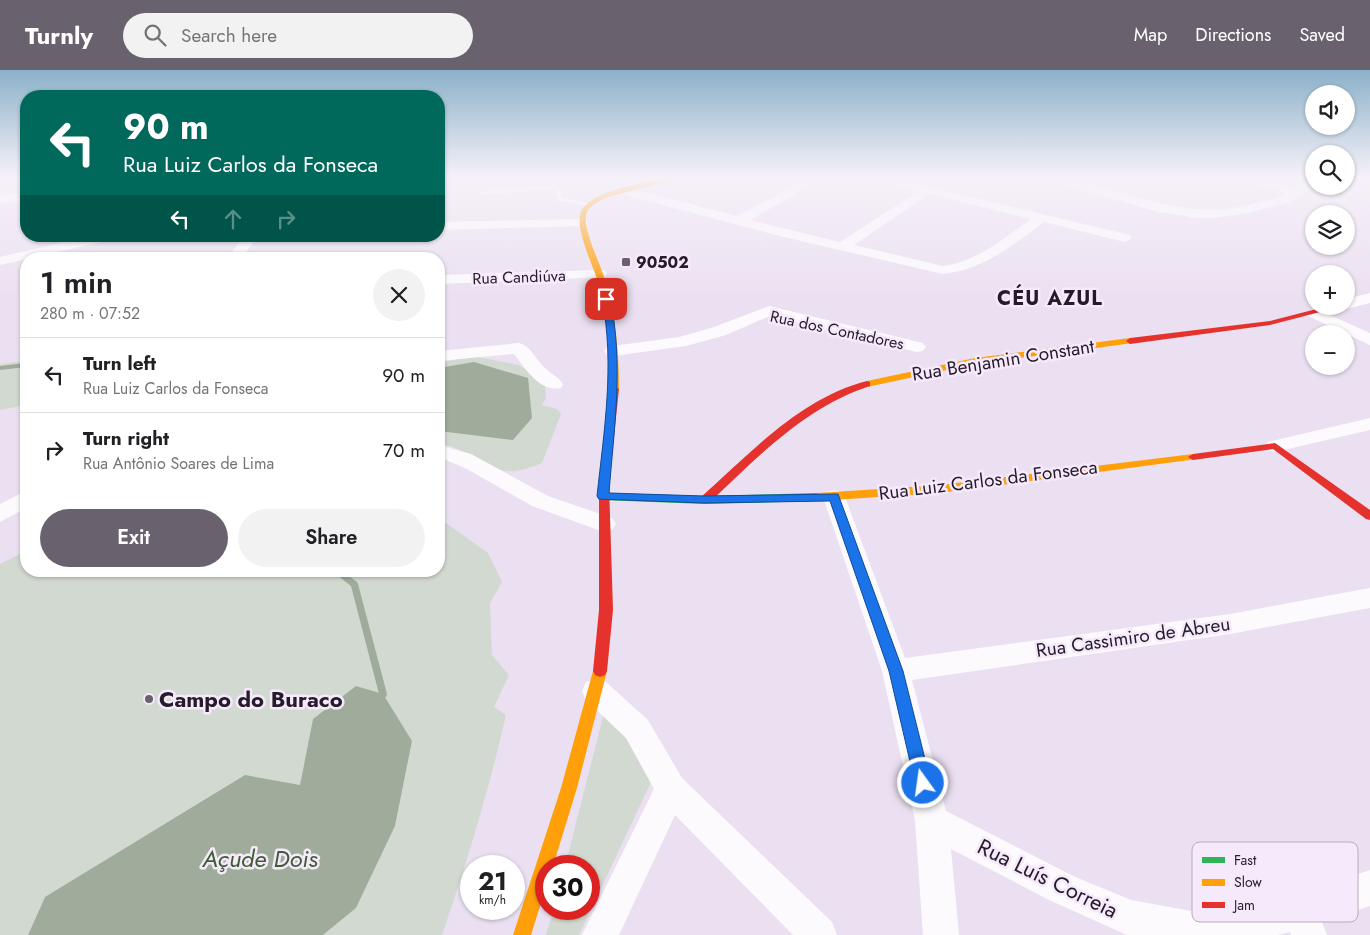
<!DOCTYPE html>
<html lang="en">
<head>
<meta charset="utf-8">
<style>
	:root { --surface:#fff; --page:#f2f2f2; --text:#202124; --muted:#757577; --line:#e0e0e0; --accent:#6a616e }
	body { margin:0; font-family:Jost,sans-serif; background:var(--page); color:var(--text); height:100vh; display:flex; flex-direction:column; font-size:19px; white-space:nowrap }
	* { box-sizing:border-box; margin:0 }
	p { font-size:16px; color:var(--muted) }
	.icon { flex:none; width:28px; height:28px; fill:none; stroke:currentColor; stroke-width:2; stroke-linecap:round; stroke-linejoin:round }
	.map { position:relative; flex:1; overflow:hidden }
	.panel { position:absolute; left:20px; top:182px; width:425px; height:325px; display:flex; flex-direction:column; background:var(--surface); border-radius:20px; box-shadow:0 1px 4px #0004 }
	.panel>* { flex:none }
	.banner { position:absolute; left:20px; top:20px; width:425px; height:152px; border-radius:20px; box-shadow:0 1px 4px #0004; background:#00695c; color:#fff; overflow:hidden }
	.fabs { position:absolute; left:1305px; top:15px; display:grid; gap:10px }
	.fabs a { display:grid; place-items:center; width:50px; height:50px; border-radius:50%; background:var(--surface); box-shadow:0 1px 4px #0004; font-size:25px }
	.speed { position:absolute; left:460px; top:785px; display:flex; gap:10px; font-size:25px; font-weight:700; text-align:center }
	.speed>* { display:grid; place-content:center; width:65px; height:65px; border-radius:50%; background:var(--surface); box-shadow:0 1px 4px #0004; line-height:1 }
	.speed small { font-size:12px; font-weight:400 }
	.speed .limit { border:8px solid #d22; background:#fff; color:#111 }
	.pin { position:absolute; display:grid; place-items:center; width:42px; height:42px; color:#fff; margin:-21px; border-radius:10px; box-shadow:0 2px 8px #0006 }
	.me { position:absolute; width:55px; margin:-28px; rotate:346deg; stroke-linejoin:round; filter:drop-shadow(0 0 4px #0008) }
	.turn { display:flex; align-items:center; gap:18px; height:105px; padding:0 20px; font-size:22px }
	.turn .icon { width:65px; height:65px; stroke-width:2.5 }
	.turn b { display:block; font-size:35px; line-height:42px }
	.lanes { display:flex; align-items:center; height:48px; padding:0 20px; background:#0003; justify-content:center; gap:25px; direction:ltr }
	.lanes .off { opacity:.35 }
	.round { display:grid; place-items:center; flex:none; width:52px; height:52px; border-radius:26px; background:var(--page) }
	.head { display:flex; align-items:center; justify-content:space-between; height:85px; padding:0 20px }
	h1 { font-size:30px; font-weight:600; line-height:38px }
	.action { display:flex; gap:10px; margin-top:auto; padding:10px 20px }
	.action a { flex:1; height:58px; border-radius:30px; background:var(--accent); color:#fff; font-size:20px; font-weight:600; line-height:58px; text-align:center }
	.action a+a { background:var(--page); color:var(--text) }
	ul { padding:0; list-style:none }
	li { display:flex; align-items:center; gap:15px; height:75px; padding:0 20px; border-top:1px solid var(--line) }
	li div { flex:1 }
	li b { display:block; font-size:19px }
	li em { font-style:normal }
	header { display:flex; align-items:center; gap:30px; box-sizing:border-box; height:70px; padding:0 25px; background:var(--accent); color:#fff }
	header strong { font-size:24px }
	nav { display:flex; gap:28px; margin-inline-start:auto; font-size:18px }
	.search { width:350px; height:45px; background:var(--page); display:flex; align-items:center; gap:12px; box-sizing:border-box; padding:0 18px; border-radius:28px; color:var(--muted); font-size:19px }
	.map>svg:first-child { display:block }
	.green { fill:#d2d9d0 }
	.water { fill:#9fac9b }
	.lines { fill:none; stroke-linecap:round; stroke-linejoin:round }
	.stream { fill:#9fac9b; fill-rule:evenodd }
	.lane { fill:#fcfafd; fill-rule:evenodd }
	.street { fill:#fcfafd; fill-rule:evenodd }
	.fast { fill:#30b455; fill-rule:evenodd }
	.slow { fill:#ff9f0a; fill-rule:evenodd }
	.jam { fill:#e5322d; fill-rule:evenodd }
	.route { fill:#1a73e8; stroke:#114b97 }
	.poi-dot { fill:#6a616e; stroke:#f6e9fc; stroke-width:2 }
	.labels { text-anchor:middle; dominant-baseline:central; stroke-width:5; stroke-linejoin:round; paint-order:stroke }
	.far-poi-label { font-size:16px; font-weight:bold; fill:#241c28; stroke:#f6e9fc; text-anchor:start }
	.far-street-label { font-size:16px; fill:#241c28; stroke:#f6e9fc }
	.street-label { font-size:19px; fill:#241c28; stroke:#f6e9fc }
	.far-district-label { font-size:20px; font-weight:bold; letter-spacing:1px; fill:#241c28; stroke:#f6e9fc }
	.near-poi-label { font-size:22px; font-weight:bold; fill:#241c28; stroke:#f6e9fc; text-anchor:start }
	.near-street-label { font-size:22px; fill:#241c28; stroke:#f6e9fc }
	.near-water-label { font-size:24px; font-style:italic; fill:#3d5e31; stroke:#f6e9fc }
	.key { fill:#f6e9fc; stroke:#b7acbc; stroke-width:1 }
	.key-label { font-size:14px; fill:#241c28 }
</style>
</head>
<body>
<header>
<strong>Turnly</strong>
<div class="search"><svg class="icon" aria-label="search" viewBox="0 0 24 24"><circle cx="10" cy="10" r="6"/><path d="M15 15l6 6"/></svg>Search here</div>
<nav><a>Map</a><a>Directions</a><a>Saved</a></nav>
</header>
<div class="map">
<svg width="1370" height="865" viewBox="0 0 1370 865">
	<rect width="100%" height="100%" fill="#ebe0f1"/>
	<g class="green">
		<path d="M472,286L519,295L545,312L546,328L542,335L557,339L561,344L542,393C530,398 513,404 500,400C477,393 467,378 439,374V293Z"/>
		<polygon points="26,291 26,335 0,340 0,294"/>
		<path d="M439,448L488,483L502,512L490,533L492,585L509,605L494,637L506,645C489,720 467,792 442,865H323L356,838L395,756L412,671L313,649L300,715L45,827L28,865H0V494L26,481V501H439Z"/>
		<polygon points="606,635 652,710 579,865 546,865 554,839 589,839 589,796 565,796"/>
	</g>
	<g class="water">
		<polygon points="474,292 528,308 532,348 513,370 439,361 439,298"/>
		<polygon points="356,616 383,624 412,671 395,756 356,838 323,865 28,865 45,827 245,705 300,715 313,649"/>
	</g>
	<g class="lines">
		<g class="stream">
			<polygon points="26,293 26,297 0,300 0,296"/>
			<polygon points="332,501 342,501 357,512 358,514 387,624 386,627 383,628 380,627 379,624 351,516"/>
		</g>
		<polygon class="lane" points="556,115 559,117 563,128 592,134 589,136 558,130 554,119 482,125 479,123 482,121"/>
		<g class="street">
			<path d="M812,106H828L750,150L840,172L917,122L862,106H884L1130,165L1132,168L1125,172L1044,152C1012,176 984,199 943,204L784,167L621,124L619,121L625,117L737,146ZM929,124L1031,149C1003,169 978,191 943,196L854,175Z"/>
			<path d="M1033,106C1110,106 1171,156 1253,134C1263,131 1276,129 1285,123L1229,106H1250L1294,118L1297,116L1290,106H1302L1310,117L1302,126L1289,132L1248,143L1215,148H1197L1159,142Z"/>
			<polygon points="26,123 26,131 0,133 0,125"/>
			<polygon points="581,149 586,150 588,153 586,156 439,160 439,152"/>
			<polygon points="91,166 117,166 115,169 0,195 0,187"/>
			<polygon points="244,166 258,166 241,189 227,189"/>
			<polygon points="600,200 605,201 607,204 605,207 439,214 439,205"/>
			<polygon points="1370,223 1370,233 1346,239 1340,236 1346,236 1346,229"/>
			<polygon points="769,236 923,273 926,277 923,281 917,282 770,246 726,265 686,276 613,286 607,285 604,281 607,277 613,276 679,267 714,257"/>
			<polygon points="1314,238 1370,263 1370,275 1308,246 1306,243"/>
			<path d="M519,273C531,276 536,290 545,298C551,304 559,307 563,314L561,318C540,323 525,298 514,284L439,291V281Z"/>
			<polygon points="1370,348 1370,360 1275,382 1268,380 1265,376 1268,372"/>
			<polygon points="439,375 471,384 548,426 612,448 616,454 612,460 604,462 532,436 467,399 439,387"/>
			<polygon points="834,420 842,422 845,427 905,588 1230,544 1370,518 1370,538 1230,564 912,610 946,741 1073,806 1131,830 1208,844 1300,824 1370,800 1370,836 1322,852 1327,865 1291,865 1290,862 1278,865 1127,865 1049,830 951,779 959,865 923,865 915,751 882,601 823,427 826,422"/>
			<polygon points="26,421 26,438 0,452 0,434"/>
			<polygon points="596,609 606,612 648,650 682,708 832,852 837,865 793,865 675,745 619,865 582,865 654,719 626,668 586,630 582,621 586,612"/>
		</g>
		<polygon class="fast" points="603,423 705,426 818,423 824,427 818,431 705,434 599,430 597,427"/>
		<g class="slow">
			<path d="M676,106H688L608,127C600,131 587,136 586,146C583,161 603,199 607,216C616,250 619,284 619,319L617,321H611C607,311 610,294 609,283C608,260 604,237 599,215C594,196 571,154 583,138C598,118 652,112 676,106Z"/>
			<polygon points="1130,268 1133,269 1133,273 975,294 867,317 862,314 867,311 975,288"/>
			<polygon points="1193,384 1197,385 1198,387 1197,389 940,423 818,431 812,427 818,423 940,415"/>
			<polygon points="600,595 605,597 607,601 577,718 553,796 546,796 546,817 531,865 513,865 561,718 593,601 595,597"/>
		</g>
		<g class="jam">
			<polygon points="1328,236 1343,236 1270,255 1130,274 1126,271 1130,268 1270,251"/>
			<path d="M867,311L870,312V316C805,337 758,387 709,433H701L699,430L701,427C751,383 800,328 867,311Z"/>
			<polygon points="614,316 619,319 609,414 613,540 607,601 605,605 600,607 595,605 593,601 599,540 599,414 609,319"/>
			<polygon points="1275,373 1370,440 1370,450 1366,449 1273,379 1193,390 1188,387 1193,384"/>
		</g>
	</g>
	<linearGradient id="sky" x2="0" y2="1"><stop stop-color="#8bb1c9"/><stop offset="0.47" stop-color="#f6f1f9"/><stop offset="1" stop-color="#f6f1f9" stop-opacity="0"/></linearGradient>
	<rect width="1370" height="227" fill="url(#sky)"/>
	<path class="route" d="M606,226L610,229C624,293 614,358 609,423L704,426L838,424L903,601L931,713L929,719L923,721L917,719L915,713L889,601L830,431L704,433L599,429L597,426C604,361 615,294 602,229Z"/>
	<g class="poi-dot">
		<rect x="621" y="187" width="10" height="10" rx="2.5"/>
		<circle cx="149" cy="629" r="5"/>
	</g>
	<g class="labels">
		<g class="far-poi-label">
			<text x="636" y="192">90502</text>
		</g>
		<g class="far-street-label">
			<text transform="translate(519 207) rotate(-2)">Rua Candiúva</text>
			<text transform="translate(837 260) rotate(12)">Rua dos Contadores</text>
		</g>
		<g class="street-label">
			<text transform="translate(1003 290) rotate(-9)">Rua Benjamin Constant</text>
			<text transform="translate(988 410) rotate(-7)">Rua Luiz Carlos da Fonseca</text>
			<text transform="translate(1133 567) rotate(-8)">Rua Cassimiro de Abreu</text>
		</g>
		<g class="far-district-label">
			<text x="1050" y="228">CÉU AZUL</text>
		</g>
		<g class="near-poi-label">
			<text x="159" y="629">Campo do Buraco</text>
		</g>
		<g class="near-street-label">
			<text transform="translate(1048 808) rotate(26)">Rua Luís Correia</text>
		</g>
		<g class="near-water-label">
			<text x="260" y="788">Açude Dois</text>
		</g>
	</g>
	<rect x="1192" y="772" width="166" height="80" rx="8" class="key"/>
	<rect x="1202" y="787" width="23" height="6" fill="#30b455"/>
	<rect x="1202" y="809" width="23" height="7" fill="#ff9f0a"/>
	<rect x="1202" y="832" width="23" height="6" fill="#e5322d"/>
	<g class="key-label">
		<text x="1234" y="795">Fast</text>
		<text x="1234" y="817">Slow</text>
		<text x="1234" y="840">Jam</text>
	</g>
</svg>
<div class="fabs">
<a><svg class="icon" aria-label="sound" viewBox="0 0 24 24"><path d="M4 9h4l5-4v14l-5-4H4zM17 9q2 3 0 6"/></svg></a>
<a><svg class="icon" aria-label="search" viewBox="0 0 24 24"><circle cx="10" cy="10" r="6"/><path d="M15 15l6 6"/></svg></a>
<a><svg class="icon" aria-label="layers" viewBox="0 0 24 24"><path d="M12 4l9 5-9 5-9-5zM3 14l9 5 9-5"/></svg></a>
<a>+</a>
<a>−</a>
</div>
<div class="speed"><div>21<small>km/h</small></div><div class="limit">30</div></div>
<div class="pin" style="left:606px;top:229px;background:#d93025"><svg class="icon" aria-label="arrive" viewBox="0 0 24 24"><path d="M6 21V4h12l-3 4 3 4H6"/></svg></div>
<svg class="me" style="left:923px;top:713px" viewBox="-20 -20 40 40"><circle r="17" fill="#1a73e8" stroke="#fff" stroke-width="3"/><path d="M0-11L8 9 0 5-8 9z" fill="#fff"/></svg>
<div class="banner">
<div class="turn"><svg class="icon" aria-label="left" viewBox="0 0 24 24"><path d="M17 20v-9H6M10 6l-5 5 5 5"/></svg><div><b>90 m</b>Rua Luiz Carlos da Fonseca</div></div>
<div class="lanes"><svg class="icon" aria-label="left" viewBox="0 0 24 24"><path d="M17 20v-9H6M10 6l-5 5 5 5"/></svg><svg class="icon off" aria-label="ahead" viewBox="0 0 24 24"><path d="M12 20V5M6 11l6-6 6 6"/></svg><svg class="icon off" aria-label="right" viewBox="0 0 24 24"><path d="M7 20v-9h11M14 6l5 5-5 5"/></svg></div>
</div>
<section class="panel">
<div class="head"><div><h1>1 min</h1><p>280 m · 07:52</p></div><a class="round"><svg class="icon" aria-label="close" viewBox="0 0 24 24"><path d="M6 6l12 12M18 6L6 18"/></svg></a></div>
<ul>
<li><svg class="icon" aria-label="left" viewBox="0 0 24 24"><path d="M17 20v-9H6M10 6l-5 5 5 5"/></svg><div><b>Turn left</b><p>Rua Luiz Carlos da Fonseca</p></div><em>90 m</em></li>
<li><svg class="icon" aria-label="right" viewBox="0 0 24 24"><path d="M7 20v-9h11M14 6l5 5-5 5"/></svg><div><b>Turn right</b><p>Rua Antônio Soares de Lima</p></div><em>70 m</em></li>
</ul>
<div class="action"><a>Exit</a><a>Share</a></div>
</section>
</div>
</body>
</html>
